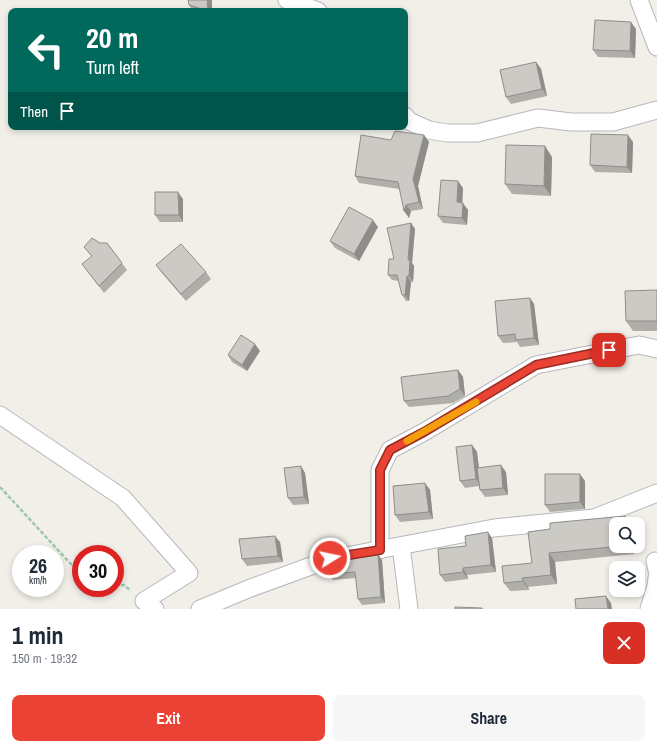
<!DOCTYPE html>
<html lang="en">
<head>
<meta charset="utf-8">
<style>
	:root { --surface:#fff; --page:#f6f6f7; --text:#1f2937; --muted:#747a83; --accent:#ea4335 }
	body { margin:0; font-family:"Archivo Narrow",sans-serif; background:var(--page); color:var(--text); height:100vh; display:flex; flex-direction:column; font-size:15px; white-space:nowrap }
	* { box-sizing:border-box; margin:0 }
	p { font-size:13px; color:var(--muted) }
	.icon { flex:none; width:22px; height:22px; fill:none; stroke:currentColor; stroke-width:2; stroke-linecap:round; stroke-linejoin:round }
	.map { position:relative; height:609px; overflow:hidden }
	.sheet { display:flex; flex-direction:column; background:var(--surface); flex:1 }
	.sheet>* { flex:none }
	.hud { position:absolute; left:8px; top:8px; width:400px; height:122px; border-radius:8px; box-shadow:0 2px 6px #0003; background:#00695c; color:#fff; overflow:hidden }
	.controls { position:absolute; left:609px; top:517px; display:grid; gap:8px }
	.controls a { display:grid; place-items:center; width:36px; height:36px; border-radius:8px; background:var(--surface); box-shadow:0 2px 6px #0003; font-size:20px }
	.speed { position:absolute; left:12px; top:545px; display:flex; gap:8px; font-size:20px; font-weight:700; text-align:center }
	.speed>* { display:grid; place-content:center; width:52px; height:52px; border-radius:50%; background:var(--surface); box-shadow:0 2px 6px #0003; line-height:1 }
	.speed small { font-size:10px; font-weight:400 }
	.speed .limit { border:6px solid #d22; background:#fff; color:#111 }
	.pin { position:absolute; display:grid; place-items:center; width:34px; height:34px; color:#fff; margin:-17px; border-radius:8px; box-shadow:0 2px 6px #0006 }
	.me { position:absolute; width:44px; margin:-22px; rotate:80deg; stroke-linejoin:round; filter:drop-shadow(0 0 3px #0008) }
	.turn { display:flex; align-items:center; gap:14px; height:84px; padding:0 12px; font-size:18px }
	.turn .icon { width:52px; height:52px; stroke-width:2.5 }
	.turn b { display:block; font-size:28px; line-height:34px }
	.then { display:flex; align-items:center; height:38px; padding:0 12px; background:#0003; gap:8px; font-size:15px }
	.round { display:grid; place-items:center; flex:none; width:42px; height:42px; border-radius:8px; background:var(--page) }
	.summary { display:flex; align-items:center; justify-content:space-between; height:68px; padding:0 12px }
	h1 { font-size:24px; font-weight:700; line-height:30px }
	.cta { display:flex; gap:8px; margin-top:auto; padding:8px 12px }
	.cta a { flex:1; height:46px; border-radius:8px; background:var(--accent); color:#fff; font-size:16px; font-weight:700; line-height:46px; text-align:center }
	.cta a+a { background:var(--page); color:var(--text) }
	.map>svg:first-child { display:block }
	.lines { fill:none; stroke-linecap:round; stroke-linejoin:round }
	.minor-casing { stroke:#b5b8bc; stroke-width:19 }
	.path { stroke:#9cc7a9; stroke-width:2.5; stroke-dasharray:4 2; stroke-linecap:butt }
	.minor { stroke:#fff; stroke-width:17 }
	.wall { fill:#afaea9 }
	.shaded-wall { fill:#8f8d8a }
	.building { fill:#cccac5; stroke:#8f8d8a }
	.route-casing { stroke:#982c22; stroke-width:10 }
	.route { stroke:#ea4335; stroke-width:7 }
	.slow { stroke:#f59e0b; stroke-width:7 }
</style>
</head>
<body>
<div class="map">
<svg width="657" height="609" viewBox="0 0 657 609">
	<rect width="100%" height="100%" fill="#f1efe8"/>
	<g class="lines">
		<defs>
			<g id="minor">
				<polyline points="287,0 318,11"/>
				<polyline points="639,0 657,47"/>
				<polyline points="405,116 409,121 429,130 447,133 477,133 538,118 571,122 613,122 657,110"/>
				<polyline points="0,415 123,498 189,573 144,601 155,609"/>
				<polyline points="401,546 409,609"/>
				<polyline points="380,550 380,470 390,450 424,432 536,365 639,345 657,349"/>
				<polyline points="655,561 657,570"/>
				<polyline points="200,609 248,589 330,559 494,528 594,518 657,493"/>
				<polyline points="649,609 656,586 657,578"/>
			</g>
		</defs>
		<use href="#minor" class="minor-casing"/>
		<g class="path">
			<polyline points="0,487 81,575"/>
			<polyline points="115,585 124,585 131,591"/>
		</g>
		<use href="#minor" class="minor"/>
	</g>
	<g class="wall">
		<polygon points="188,0 212,0 212,11 193,11 189,5"/>
		<polygon points="636,29 635,58 598,57 593,50"/>
		<polygon points="536,62 541,69 547,96 511,104 506,97"/>
		<polygon points="424,135 429,142 418,186 423,209 411,211 409,218 399,189 359,183 355,176 391,140"/>
		<polygon points="633,142 632,173 595,172 590,165"/>
		<polygon points="552,157 551,196 512,194 505,184"/>
		<polygon points="463,188 462,203 468,210 467,225 443,223 438,216"/>
		<polygon points="183,199 183,222 160,222 155,215"/>
		<polygon points="411,223 415,229 412,263 414,266 413,282 411,282 409,301 406,301 402,295 399,281 392,280 388,275 394,259"/>
		<polygon points="378,227 359,261 335,248 330,241"/>
		<polygon points="100,243 107,243 127,270 104,293 82,264 92,257 84,247"/>
		<polygon points="156,265 206,272 211,279 186,301 161,272"/>
		<polygon points="657,290 657,331 633,331 626,321"/>
		<polygon points="530,298 534,304 539,345 520,347 517,342 503,343 498,336"/>
		<polygon points="260,351 247,371 232,362 228,355"/>
		<polygon points="458,370 463,377 465,396 453,403 409,407 404,401"/>
		<polygon points="472,445 477,452 479,468 506,472 508,495 485,497 480,490 479,486 465,488 460,481"/>
		<polygon points="301,466 305,473 309,504 293,505 288,498"/>
		<polygon points="585,481 585,509 550,512 545,505"/>
		<polygon points="425,483 430,490 433,519 400,522 395,515"/>
		<polygon points="528,532 616,546 634,546 634,554 555,562 557,584 528,587 529,590 510,591 504,583 532,563"/>
		<polygon points="492,538 496,572 467,575 468,579 445,582 440,575 466,546"/>
		<polygon points="280,542 283,562 247,566 242,559"/>
		<polygon points="382,560 385,603 362,605 358,599 356,578 333,580 328,574"/>
	</g>
	<g class="shaded-wall">
		<polygon points="207,0 212,0 212,11 208,11"/>
		<polygon points="631,22 636,29 635,58 630,51"/>
		<polygon points="536,62 541,69 547,96 542,89"/>
		<polygon points="424,135 429,142 418,186 423,209 419,202 413,179"/>
		<polygon points="628,135 633,142 632,173 627,167"/>
		<polygon points="545,146 552,157 551,196 544,186"/>
		<polygon points="458,181 463,188 462,209 457,202"/>
		<polygon points="178,192 183,199 183,222 179,215"/>
		<polygon points="463,203 468,210 467,225 462,218"/>
		<polygon points="406,205 411,211 409,218 404,211"/>
		<polygon points="373,220 378,227 359,261 354,254"/>
		<polygon points="411,223 415,229 412,263 414,266 413,282 409,276 408,260"/>
		<polygon points="407,276 411,282 409,301 405,295"/>
		<polygon points="530,298 534,304 539,345 534,338"/>
		<polygon points="255,344 260,351 247,371 242,365"/>
		<polygon points="458,370 463,377 465,396 460,389"/>
		<polygon points="472,445 477,452 481,486 476,479"/>
		<polygon points="501,465 506,472 508,495 503,488"/>
		<polygon points="301,466 305,473 309,504 304,497"/>
		<polygon points="580,474 585,481 585,509 580,502"/>
		<polygon points="425,483 430,490 433,519 429,512"/>
		<polygon points="625,516 631,524 626,524"/>
		<polygon points="488,532 492,538 496,572 491,565"/>
		<polygon points="275,536 280,542 283,562 278,556"/>
		<polygon points="629,546 634,546 634,554"/>
		<polygon points="549,553 555,562 557,584 551,575"/>
		<polygon points="378,554 382,560 385,603 381,597"/>
		<polygon points="463,568 467,575 468,579 463,572"/>
		<polygon points="522,578 528,587 529,590 523,581"/>
		<polygon points="606,596 611,603 612,609 608,609"/>
	</g>
	<g class="building">
		<polygon points="188,0 207,0 208,11 189,5"/>
		<polygon points="595,20 631,22 630,51 593,50"/>
		<polygon points="536,62 542,89 506,97 500,70"/>
		<polygon points="395,131 424,135 413,179 419,202 406,205 404,211 398,182 355,176 361,135 391,140"/>
		<polygon points="591,134 628,135 627,167 590,165"/>
		<polygon points="506,145 545,146 544,186 505,184"/>
		<polygon points="441,180 458,181 457,202 463,203 462,218 438,216"/>
		<polygon points="155,192 178,192 179,215 155,215"/>
		<polygon points="349,207 373,220 354,254 330,241"/>
		<polygon points="411,223 408,260 410,260 409,276 407,276 405,295 402,295 397,275 388,275 389,259 394,259 387,228"/>
		<polygon points="92,238 100,243 107,243 122,263 99,286 82,264 92,256 84,247"/>
		<polygon points="181,244 206,272 181,294 156,265"/>
		<polygon points="657,290 657,321 626,321 625,291"/>
		<polygon points="530,298 534,338 516,340 515,334 498,336 495,301"/>
		<polygon points="241,335 255,344 242,365 228,355"/>
		<polygon points="458,370 460,389 448,396 404,401 401,377"/>
		<polygon points="472,445 476,479 460,481 456,447"/>
		<polygon points="501,465 503,488 480,490 477,468"/>
		<polygon points="301,466 304,497 288,498 284,468"/>
		<polygon points="545,474 580,474 580,502 545,505"/>
		<polygon points="425,483 429,512 395,515 393,486"/>
		<polygon points="625,516 626,524 616,524 616,546 622,546 549,553 551,575 522,578 523,581 504,583 502,566 532,563 528,532 550,529 550,523"/>
		<polygon points="488,532 491,565 463,568 463,572 440,575 438,549 466,546 465,536"/>
		<polygon points="275,536 278,556 242,559 239,539"/>
		<polygon points="378,554 381,597 358,599 355,572 328,574 327,563"/>
		<polygon points="606,596 608,609 576,609 575,599"/>
		<polygon points="455,607 482,608 482,609 455,609"/>
	</g>
	<g class="lines">
		<defs>
			<polyline id="route" points="330,558 380,550 380,470 390,450 424,432 536,365 609,350"/>
		</defs>
		<use href="#route" class="route-casing"/>
		<use href="#route" class="route"/>
		<polyline class="slow" points="407,441 476,402"/>
	</g>
</svg>
<div class="controls">
<a><svg class="icon" aria-label="search" viewBox="0 0 24 24"><circle cx="10" cy="10" r="6"/><path d="M15 15l6 6"/></svg></a>
<a><svg class="icon" aria-label="layers" viewBox="0 0 24 24"><path d="M12 4l9 5-9 5-9-5zM3 14l9 5 9-5"/></svg></a>
</div>
<div class="speed"><div>26<small>km/h</small></div><div class="limit">30</div></div>
<div class="pin" style="left:609px;top:350px;background:#d93025"><svg class="icon" aria-label="arrive" viewBox="0 0 24 24"><path d="M6 21V4h12l-3 4 3 4H6"/></svg></div>
<svg class="me" style="left:330px;top:558px" viewBox="-20 -20 40 40"><circle r="17" fill="#ea4335" stroke="#fff" stroke-width="3"/><path d="M0-11L8 9 0 5-8 9z" fill="#fff"/></svg>
<div class="hud">
<div class="turn"><svg class="icon" aria-label="left" viewBox="0 0 24 24"><path d="M17 20v-9H6M10 6l-5 5 5 5"/></svg><div><b>20 m</b>Turn left</div></div>
<div class="then">Then<svg class="icon" aria-label="arrive" viewBox="0 0 24 24"><path d="M6 21V4h12l-3 4 3 4H6"/></svg></div>
</div>
</div>
<section class="sheet">
<div class="summary"><div><h1>1 min</h1><p>150 m · 19:32</p></div><a class="round" style="background:#d93025;color:#fff"><svg class="icon" aria-label="close" viewBox="0 0 24 24"><path d="M6 6l12 12M18 6L6 18"/></svg></a></div>
<div class="cta"><a>Exit</a><a>Share</a></div>
</section>
</body>
</html>
